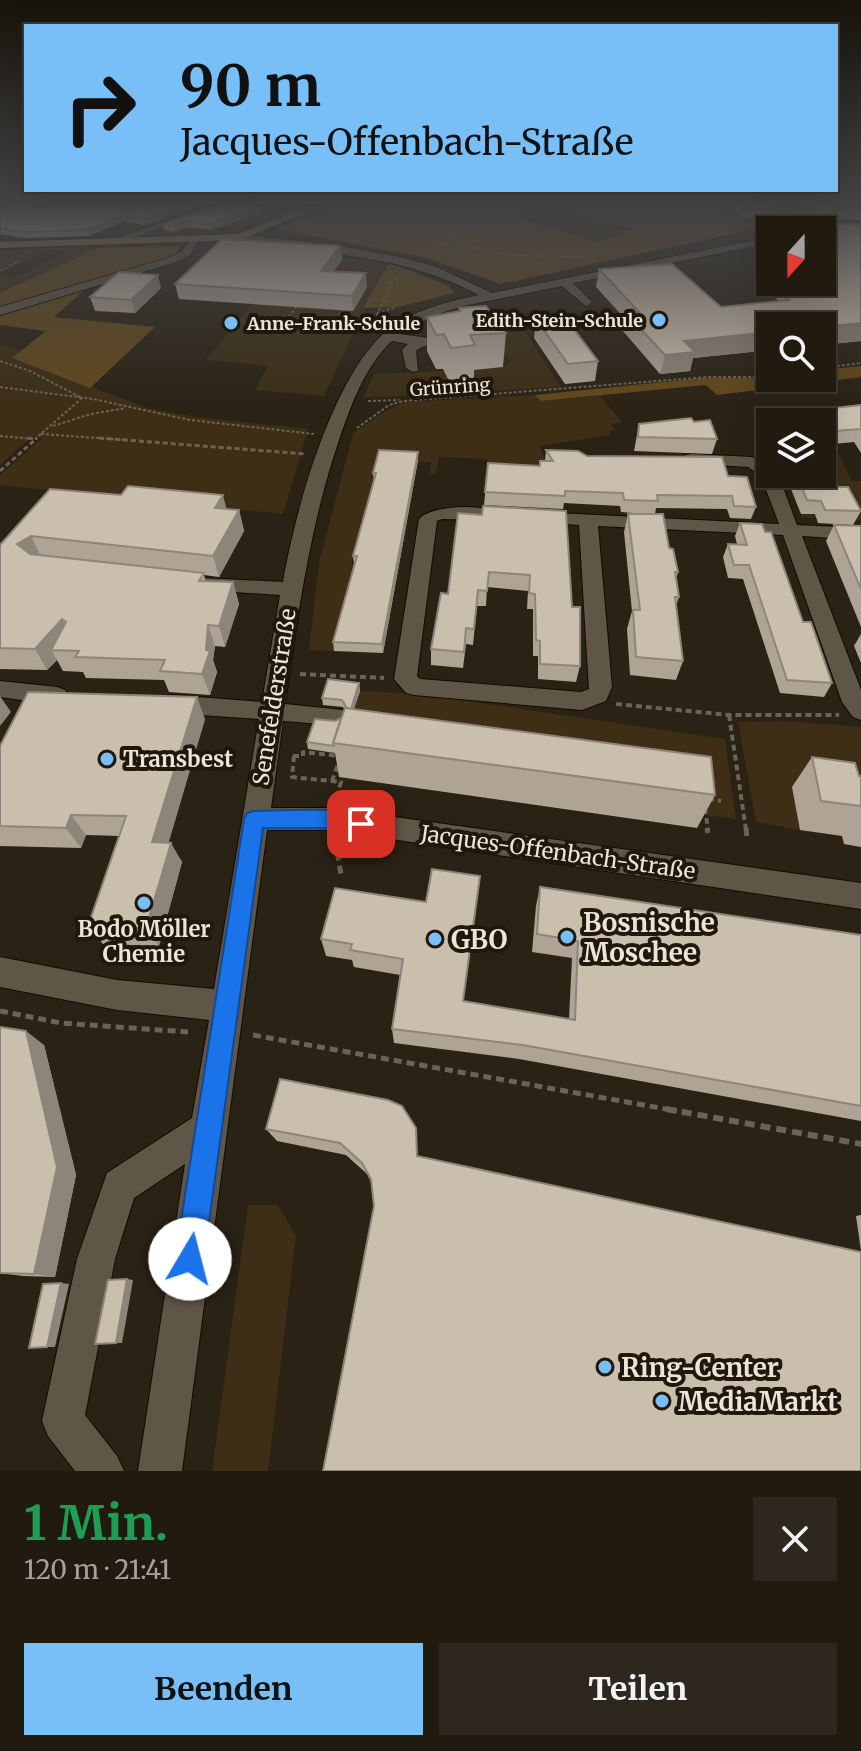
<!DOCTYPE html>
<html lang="de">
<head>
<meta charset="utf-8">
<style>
	:root { --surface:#201a0f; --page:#2d271d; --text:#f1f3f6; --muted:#a2a19e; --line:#3d382f; --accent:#78bff8 }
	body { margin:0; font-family:Merriweather,serif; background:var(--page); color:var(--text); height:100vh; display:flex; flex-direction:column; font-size:30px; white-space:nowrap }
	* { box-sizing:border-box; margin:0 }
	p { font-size:26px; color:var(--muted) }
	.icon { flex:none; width:44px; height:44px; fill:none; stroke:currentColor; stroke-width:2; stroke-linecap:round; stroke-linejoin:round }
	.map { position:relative; height:1471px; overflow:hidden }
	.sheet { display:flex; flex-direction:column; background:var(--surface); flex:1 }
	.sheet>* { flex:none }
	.banner { position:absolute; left:24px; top:24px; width:814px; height:168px; border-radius:0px; box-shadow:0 8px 32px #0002,0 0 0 2px var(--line); background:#78bff8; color:#111; overflow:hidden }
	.needle { width:52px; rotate:201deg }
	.buttons { position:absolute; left:756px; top:216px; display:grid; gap:16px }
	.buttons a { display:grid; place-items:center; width:80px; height:80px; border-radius:0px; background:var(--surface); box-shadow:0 8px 32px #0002,0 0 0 2px var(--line); font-size:40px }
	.pin { position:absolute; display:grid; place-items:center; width:68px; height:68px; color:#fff; margin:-34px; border-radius:16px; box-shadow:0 4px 12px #0006 }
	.me { position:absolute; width:88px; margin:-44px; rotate:8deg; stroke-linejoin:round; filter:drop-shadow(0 0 6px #0008) }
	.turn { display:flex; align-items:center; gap:28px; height:168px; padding:0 24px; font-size:36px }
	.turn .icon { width:104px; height:104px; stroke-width:2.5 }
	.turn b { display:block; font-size:56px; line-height:68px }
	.round { display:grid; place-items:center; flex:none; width:84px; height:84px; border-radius:0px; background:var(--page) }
	.overview { display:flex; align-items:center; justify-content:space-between; height:136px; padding:0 24px }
	h1 { font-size:48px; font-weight:700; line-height:60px; color:#1e9e55 }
	.primary-button { display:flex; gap:16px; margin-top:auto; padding:16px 24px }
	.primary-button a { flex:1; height:92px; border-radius:0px; background:var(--accent); color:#111; font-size:32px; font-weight:700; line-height:92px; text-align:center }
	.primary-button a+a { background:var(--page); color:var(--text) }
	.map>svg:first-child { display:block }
	.green { fill:#3d2e15 }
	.forest { fill:#63481b; fill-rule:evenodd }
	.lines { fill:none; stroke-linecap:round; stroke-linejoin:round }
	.minor-casing { stroke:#130b02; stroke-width:2 }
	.major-casing { stroke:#130b02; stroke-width:2 }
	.path-far4 { stroke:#6b6357; stroke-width:2; stroke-dasharray:3 2; stroke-linecap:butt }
	.path-far3 { stroke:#6b6357; stroke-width:3; stroke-dasharray:5 3; stroke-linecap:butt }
	.path-far2 { stroke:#6b6357; stroke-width:4; stroke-dasharray:6 4; stroke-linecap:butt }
	.path-far1 { stroke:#6b6357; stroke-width:5; stroke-dasharray:8 5; stroke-linecap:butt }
	.path { stroke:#6b6357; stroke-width:6; stroke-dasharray:10 6; stroke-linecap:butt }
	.minor { fill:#605647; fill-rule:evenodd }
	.major { fill:#987949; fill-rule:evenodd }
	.wall { fill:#aea395 }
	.shaded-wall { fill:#8d8579 }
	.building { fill:#cabead; stroke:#8d8579; stroke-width:2 }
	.route { fill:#1a73e8; stroke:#114b97; stroke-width:2 }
	.poi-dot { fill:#78bff8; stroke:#21180b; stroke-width:3 }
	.labels { text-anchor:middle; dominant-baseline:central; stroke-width:8; stroke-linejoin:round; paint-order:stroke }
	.far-poi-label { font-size:18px; font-weight:bold; fill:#eae4db; stroke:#21180b; text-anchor:end }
	.far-street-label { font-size:18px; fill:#eae4db; stroke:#21180b }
	.street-label { font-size:22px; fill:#eae4db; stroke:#21180b }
	.poi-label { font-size:22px; font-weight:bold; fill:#eae4db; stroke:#21180b; text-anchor:start }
	.near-poi-label { font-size:26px; font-weight:bold; fill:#eae4db; stroke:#21180b; text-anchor:start }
</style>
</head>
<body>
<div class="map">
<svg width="861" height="1471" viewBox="0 0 861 1471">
	<rect width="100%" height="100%" fill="#2a2214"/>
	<g class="green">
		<polygon points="686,203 770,203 778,215 741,217 779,218 787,229 766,231 717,209"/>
		<polygon points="536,205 636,228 600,243 563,232 470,235 524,215"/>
		<path d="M247,243L389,263C364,306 346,351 324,396L255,390L268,366L206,360L264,289L226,255L193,256L204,248Z"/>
		<polygon points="49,248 97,248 0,293 0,276 15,278 66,252 48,249 0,273 0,251"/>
		<polygon points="525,331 561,387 363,398 374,374 445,371 450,383 462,370 503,367 511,361 510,358 501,356 487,334"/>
		<polygon points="0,345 24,350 13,358 148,408 196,417 308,429 283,514 0,485 0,475 42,438 33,436 0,465"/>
		<polygon points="535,395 541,401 600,396 622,422 611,424 615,430 609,431 611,435 540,446 545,462 637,474 488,465 487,459 439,457 436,474 430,474 431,462 415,462 376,481 380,554 354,553 351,564 379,566 339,627 334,651 309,650 319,563 353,433 386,411 404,402"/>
		<polygon points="822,446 839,454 852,481 861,481 861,520 801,517 801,514 833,515 822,474"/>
		<polygon points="360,691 421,694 725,739 736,819 696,814 343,742"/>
		<polygon points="785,721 861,727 861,809 793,788 800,830 756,822 738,722"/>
		<polygon points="248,1205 278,1205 296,1236 268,1471 212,1471"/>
	</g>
	<g class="forest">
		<path d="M343,203H686L717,209L759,228L501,284L426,258L277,229ZM536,205L634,228H635L599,243L517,218Z"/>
		<polygon points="179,246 180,251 176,255 92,283 54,317 155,327 90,388 12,358 46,331 0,325 0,293 97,248"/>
		<polygon points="389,263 449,286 454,293 398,307 363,308"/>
		<polygon points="861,366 861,377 717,395 706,385 541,401 535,395 703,378 822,378 822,370"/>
	</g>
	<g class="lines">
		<defs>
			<g id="minor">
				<polygon points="218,203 233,203 118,243 109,241"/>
				<polygon points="239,203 255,203 298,216 293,219"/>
				<polygon points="770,203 780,203 798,230 788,230"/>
				<path d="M239,234L336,245L399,257L434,266L492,293L770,237V243L573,283L592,302L586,306L562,286L463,306L435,315L399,334L429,338L453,327L461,334C448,345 427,341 416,351L418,371L413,372L406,368L402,350L408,344L392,341C365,366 352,403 340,437C310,524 298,613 285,704L343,710L347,716L343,722L335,725L283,721L271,808H331L861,883V909L331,830H267L182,1471H138L185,1164L134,1198L115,1259L85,1415L117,1456L124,1471H75L48,1436L42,1421L77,1259L107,1173L192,1118L209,1020L117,1010L0,987V957L117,980L214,989L259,719L170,713L162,710L158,704L162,698L170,695L262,702L280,595L203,590L193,584L203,578L283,582C295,511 335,362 397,323C421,308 451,301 479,295C396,251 323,257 235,239L234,237Z"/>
				<polygon points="195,235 200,238 190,255 176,262 0,315 0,307 168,258 182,251"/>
				<path d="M691,454L752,457L770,467V474H778L797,525L861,528V540L802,536L861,690V720L853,717L842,702L783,535L598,526L612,687L606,701L582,710L414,695L406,693L394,679L419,519C431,505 487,503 500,515L491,520L442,519L437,521L417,676L420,679L581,692L589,689L579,525L536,522L527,517L536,512L779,524L761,476L748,467L685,463L683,459L685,455Z"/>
				<polygon points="0,681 57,687 65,690 68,696 65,702 57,705 0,697"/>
			</g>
			<polygon id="major" points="317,203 331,203 239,240 0,248 0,242 238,234"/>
		</defs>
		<use href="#minor" class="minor-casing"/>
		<use href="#major" class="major-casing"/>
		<g class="path-far4">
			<polyline points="639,203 723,234"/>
			<polyline points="447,241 501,254 594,258"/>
			<polyline points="426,251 529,203"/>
			<polyline points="0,271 19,261"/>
			<polyline points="377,313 394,308"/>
			<polyline points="283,325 298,304"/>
			<polyline points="331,328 343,309"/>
			<polyline points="370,329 396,275"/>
			<polyline points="0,361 30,371 82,398 34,440"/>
			<polyline points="822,368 861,363"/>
			<polyline points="0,387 93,399 190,420 314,434"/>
			<polyline points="368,401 399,400"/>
			<polyline points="53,426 91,414 126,408"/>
			<polyline points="357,428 389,405 403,401 709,377 770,377"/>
			<polyline points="41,434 126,440"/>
			<polyline points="0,436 35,439"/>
		</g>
		<g class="path-far3">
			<polyline points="28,438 35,439"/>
			<polyline points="99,438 306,454"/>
			<polyline points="0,471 37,438"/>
		</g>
		<g class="path-far2">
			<polyline points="300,674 384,678"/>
			<polyline points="616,704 729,715 839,715"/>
			<polyline points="729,715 746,830"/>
			<polyline points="293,756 303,756 303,752 340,756"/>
			<polyline points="294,756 292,777 341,782 337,797"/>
			<polyline points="332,781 338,764"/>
			<polyline points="708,799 721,801"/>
			<polyline points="705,808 708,830"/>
		</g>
		<g class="path-far1">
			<polyline points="707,828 708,833"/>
			<polyline points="746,828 747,838"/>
			<polyline points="335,840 341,874"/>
			<polyline points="0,1011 61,1023 188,1032"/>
			<polyline points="253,1035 677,1111"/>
		</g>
		<polyline class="path" points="666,1109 861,1144"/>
		<use href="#minor" class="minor"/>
		<use href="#major" class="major"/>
	</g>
	<g class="wall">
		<polygon points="0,203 209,203 144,225 125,221 88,236 23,238 0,234"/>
		<polygon points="265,203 288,203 278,207"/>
		<polygon points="725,203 781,203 776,218 741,217 729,204"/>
		<polygon points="782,203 861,203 861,220 794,218"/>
		<polygon points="260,207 261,213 210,230 187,227 173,232 164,230 163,224"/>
		<polygon points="861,224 861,341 693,358 690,371 660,374 623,331 625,319 596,287 599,269 721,307 778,302 778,300 757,284 762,266 770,266 770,282 822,282 822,230"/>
		<polygon points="340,246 342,260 333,272 367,287 353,311 179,299 175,284"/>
		<polygon points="161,288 135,313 95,311 90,297"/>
		<polygon points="459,308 506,333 503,367 474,370 474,380 450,383 443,369 436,369 427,351 427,317 459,311"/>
		<polygon points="536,319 598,361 595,381 565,384 534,338"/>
		<polygon points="861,405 861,453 854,442 822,445 822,422 770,422 770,437 766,428 771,415"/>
		<polygon points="694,422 717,439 712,454 634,451 639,424"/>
		<polygon points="546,450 728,476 756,507 751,519 730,518 727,509 656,508 655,514 678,572 676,579 679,597 676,606 683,661 676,680 630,675 627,629 632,611 624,532 628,514 644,514 621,512 620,506 564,503 563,509 484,505 488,463 539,466 540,461 545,461"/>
		<polygon points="418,452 418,460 383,653 334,651 333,642 354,564 353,556 374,481 373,473"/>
		<polygon points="785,474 822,474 861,511 853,525 818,523 815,514 801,514"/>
		<polygon points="50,489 239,510 244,531 219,577 204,575 206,582 233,582 239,604 225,647 215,646 213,660 217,672 210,695 169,692 164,680 86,678 83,672 63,671 57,660 47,670 0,669 0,545"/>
		<polygon points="482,515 572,607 580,666 576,682 538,679 538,656 533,656 533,609 527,609 528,591 487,587 486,606 477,606 473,645 466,644 463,668 431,665 431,649 448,594"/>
		<polygon points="740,523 765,532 803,622 832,683 824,697 780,693 743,579 728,578 723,557 728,544 737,544 735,536"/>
		<polygon points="834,525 861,526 861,627 826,541"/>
		<polygon points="861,634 861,663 854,646"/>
		<polygon points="359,683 360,691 354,709 715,795 697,828 339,777 335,753 308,749 307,742 335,721 341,718 344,709 343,707 323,705 322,698"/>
		<polygon points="205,719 168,843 182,862 159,946 103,944 88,926 120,836 86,835 81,848 0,846 0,746"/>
		<polygon points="812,757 861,776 861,847 844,844 842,836 800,830 792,787"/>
		<polygon points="540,887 861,935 861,1121 519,1059 394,1043 392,1029 400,975 354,967 352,960 326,956 321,939 426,902 463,1001 569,1019 572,958 532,952 536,906"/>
		<polygon points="44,1045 76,1175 55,1277 23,1276 0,1273"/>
		<polygon points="388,1100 374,1206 371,1182 367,1174 346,1155 277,1141 266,1129"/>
		<polygon points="861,1215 861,1251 856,1216"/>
	</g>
	<g class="shaded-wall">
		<polygon points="191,203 209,203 144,225 143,219"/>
		<polygon points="260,207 261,213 210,230 208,224"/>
		<polygon points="123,215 125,221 88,236 86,230"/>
		<polygon points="185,220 187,227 173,232 172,226"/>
		<polygon points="340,246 342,260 323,286 321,271"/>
		<polygon points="366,273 367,287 353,311 352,296"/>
		<polygon points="158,275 161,288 135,313 131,300"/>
		<polygon points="861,323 861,341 822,345 822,327"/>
		<polygon points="770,332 770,350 693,358 690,371 660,374 665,355 684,341"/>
		<polygon points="418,452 418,460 383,653 382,644"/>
		<polygon points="223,495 228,515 215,508"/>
		<polygon points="239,510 244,531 219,577 213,556"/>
		<polygon points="31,536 41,557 28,565 17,544"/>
		<polygon points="233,582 239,604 225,647 219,626"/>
		<polygon points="62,619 73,640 51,650 57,660 47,670 35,649"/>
		<polygon points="208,625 215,646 213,660 217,672 210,695 202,674"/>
		<polygon points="359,683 360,691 342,744 339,744"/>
		<polygon points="0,696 11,712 0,726"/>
		<polygon points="197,697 205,719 163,862 152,842"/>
		<polygon points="71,815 86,835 81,848 66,828"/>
		<polygon points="171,843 182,862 159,946 146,928"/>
		<polygon points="26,1031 44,1045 76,1175 55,1277 34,1274"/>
		<polygon points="127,1279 133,1280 122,1343 116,1343"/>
		<polygon points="61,1283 69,1284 55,1347 47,1347"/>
	</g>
	<g class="building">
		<polygon points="0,203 191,203 143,219 123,215 86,230 21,232 0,228"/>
		<polygon points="224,203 247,203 260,207 208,224 185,220 172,226 163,224"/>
		<polygon points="813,203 861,203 861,204"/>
		<polygon points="833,224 861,224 861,323 822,327 770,326 770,332 684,341 695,352 665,355 626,313 639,312 599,269 672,264 721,307 789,300 780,294 797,292 784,282 822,282 822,261 834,260 822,254 822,230 799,230"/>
		<polygon points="222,239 340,246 321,271 366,273 352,296 175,284"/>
		<polygon points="762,266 770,266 770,272"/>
		<polygon points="119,272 158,275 131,300 90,297"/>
		<polygon points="486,306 506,333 470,335 475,345 451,348 444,334 436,335 427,317 460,311 459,308"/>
		<polygon points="564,316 598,361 568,364 536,319"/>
		<polygon points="861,405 861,429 822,432 822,422 774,422 771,415"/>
		<polygon points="691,418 694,422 710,420 717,439 638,437 639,424"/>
		<polygon points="379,450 418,452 382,644 333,642 357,556 353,556 376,473 373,473"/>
		<polygon points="546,450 578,451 587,456 722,457 728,476 747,477 756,507 734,506 732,496 657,495 658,501 624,500 623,493 565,491 565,496 485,492 488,463 540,466 540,461 553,461"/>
		<polygon points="822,459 835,487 848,487 861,511 825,510 821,501 807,500 796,474 822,474"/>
		<polygon points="128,486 223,495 215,508 239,510 213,556 31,536 17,544 30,554 204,573 199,581 233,582 219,626 208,625 206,650 210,651 202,674 160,671 165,660 75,657 79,651 51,650 66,622 62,619 35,649 0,648 0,545 50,489 121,495"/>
		<polygon points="483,506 566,511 572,607 580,607 580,666 540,664 540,641 536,640 535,594 529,593 530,575 489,572 487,591 478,590 474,629 466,628 464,652 431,649 441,593 448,594 458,513 482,515"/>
		<polygon points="628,514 663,514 669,548 673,549 678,572 675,572 679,597 675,597 683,661 636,657 633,610 640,610"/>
		<polygon points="740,523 762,524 765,532 771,532 803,622 811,622 832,683 787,680 749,565 734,565 728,544 747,545"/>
		<polygon points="834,525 861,526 861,589"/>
		<polygon points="328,679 359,683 351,709 347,708 342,700 322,698"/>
		<polygon points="28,692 197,697 152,842 171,843 146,928 88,926 126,816 71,815 66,828 0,826 0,746"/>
		<polygon points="345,708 711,757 715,795 333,743"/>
		<polygon points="341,718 333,743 334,746 307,742 315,719 335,721"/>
		<polygon points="812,757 855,763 859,776 861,776 861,806 821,801"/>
		<polygon points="432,869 480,876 463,1001 575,1020 578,941 537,934 540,887 861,935 861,1106 523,1045 392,1029 403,959 350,950 352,944 321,939 335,888 426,902"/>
		<polygon points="0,1027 26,1031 57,1167 34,1274 0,1273"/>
		<polygon points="280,1079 388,1100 402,1106 416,1128 417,1156 861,1252 861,1471 323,1471 374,1206 371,1179 362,1163 340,1143 266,1129"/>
		<polygon points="127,1279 116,1343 95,1344 108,1280"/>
		<polygon points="61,1283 47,1347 29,1348 43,1284"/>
	</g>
	<linearGradient id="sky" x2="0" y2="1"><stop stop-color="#17130b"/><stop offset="0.5" stop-color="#444445"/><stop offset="1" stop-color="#444445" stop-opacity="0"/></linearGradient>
	<rect width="861" height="409" fill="url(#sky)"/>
	<path class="route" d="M254,811C291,811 333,805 368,818L371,824L368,830L361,832L331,828H263L204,1259L200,1269L190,1274L179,1269L175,1259L244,819L247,813Z"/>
	<g class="poi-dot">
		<circle cx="659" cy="320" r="8"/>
		<circle cx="231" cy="323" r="8"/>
		<circle cx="107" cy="759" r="8"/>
		<circle cx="144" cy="903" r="8"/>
		<circle cx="567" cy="937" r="8"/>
		<circle cx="435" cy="939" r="8"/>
		<circle cx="605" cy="1367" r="8"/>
		<circle cx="662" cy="1401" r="8"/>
	</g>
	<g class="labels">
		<g class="far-poi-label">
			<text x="643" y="320">Edith-Stein-Schule</text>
			<text x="247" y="323" text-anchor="start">Anne-Frank-Schule</text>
		</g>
		<g class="far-street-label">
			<text transform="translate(450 387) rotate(-4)">Grünring</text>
		</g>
		<g class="street-label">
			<text transform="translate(274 697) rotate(-81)">Senefelderstraße</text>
			<text transform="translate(558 852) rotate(8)">Jacques-Offenbach-Straße</text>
		</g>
		<g class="poi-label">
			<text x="123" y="759">Transbest</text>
			<text x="144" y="929" text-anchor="middle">Bodo Möller<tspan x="144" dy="25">Chemie</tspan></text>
		</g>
		<g class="near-poi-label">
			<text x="583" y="922">Bosnische<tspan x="583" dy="30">Moschee</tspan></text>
			<text x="451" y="939">GBO</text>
			<text x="621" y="1367">Ring-Center</text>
			<text x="678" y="1401">MediaMarkt</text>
		</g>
	</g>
</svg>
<div class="buttons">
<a><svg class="needle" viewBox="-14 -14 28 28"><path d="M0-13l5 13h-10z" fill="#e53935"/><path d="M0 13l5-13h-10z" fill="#a2a19e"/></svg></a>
<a><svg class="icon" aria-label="search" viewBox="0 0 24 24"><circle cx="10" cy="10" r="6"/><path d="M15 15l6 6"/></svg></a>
<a><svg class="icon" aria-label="layers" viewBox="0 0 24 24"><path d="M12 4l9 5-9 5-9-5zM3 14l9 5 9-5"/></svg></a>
</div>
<div class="pin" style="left:361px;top:824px;background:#d93025"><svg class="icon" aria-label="arrive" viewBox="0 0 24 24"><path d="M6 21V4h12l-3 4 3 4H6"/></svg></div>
<svg class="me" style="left:190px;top:1259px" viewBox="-20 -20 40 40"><circle r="19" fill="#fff"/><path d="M0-13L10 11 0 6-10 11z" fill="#1a73e8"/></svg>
<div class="banner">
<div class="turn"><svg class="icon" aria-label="right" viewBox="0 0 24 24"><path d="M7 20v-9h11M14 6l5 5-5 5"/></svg><div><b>90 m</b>Jacques-Offenbach-Straße</div></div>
</div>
</div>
<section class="sheet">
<div class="overview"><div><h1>1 Min.</h1><p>120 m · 21:41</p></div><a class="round"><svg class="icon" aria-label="close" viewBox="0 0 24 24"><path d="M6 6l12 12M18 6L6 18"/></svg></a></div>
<div class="primary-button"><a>Beenden</a><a>Teilen</a></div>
</section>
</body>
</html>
